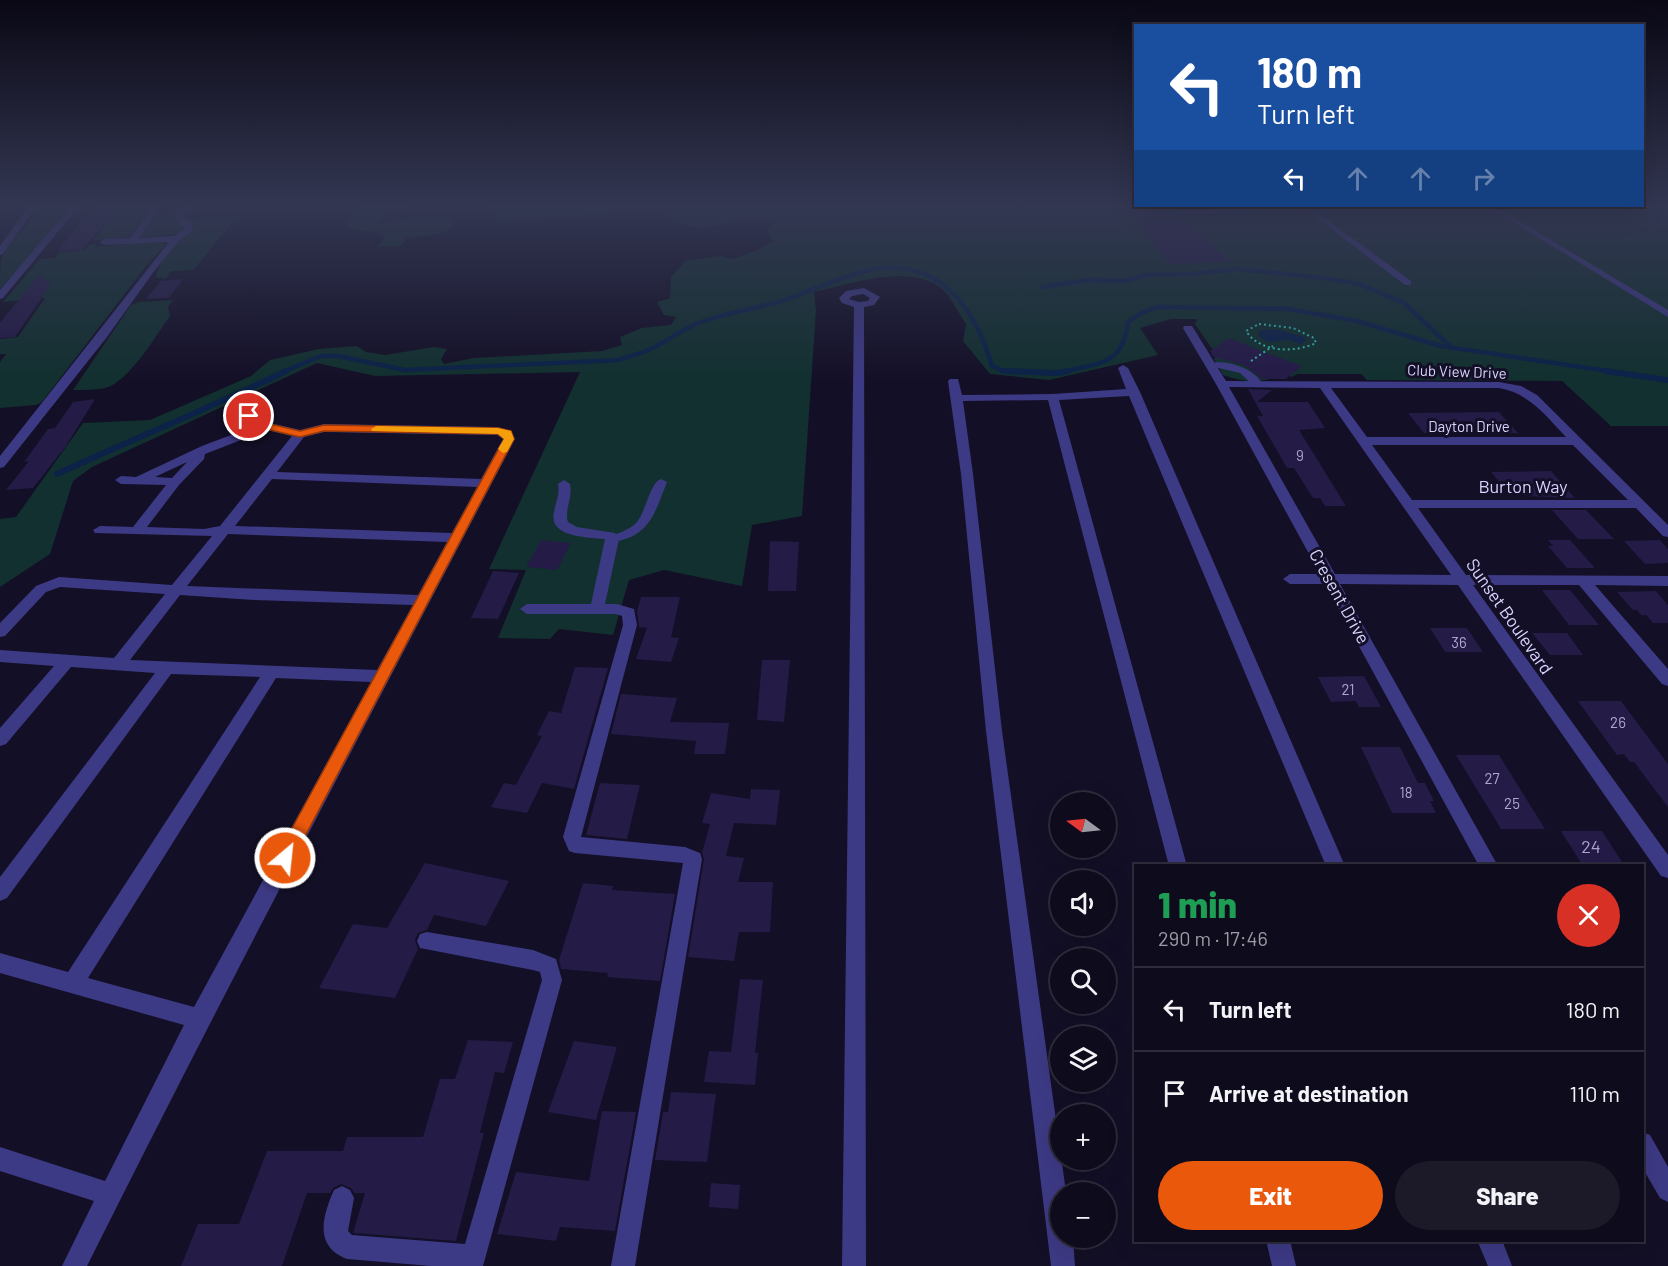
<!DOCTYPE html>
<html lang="en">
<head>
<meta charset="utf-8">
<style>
	:root { --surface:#0e0b1c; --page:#1c1929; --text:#f1f3f6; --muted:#9b9ba3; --line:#2e2b3b; --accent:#ea580c }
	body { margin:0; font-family:Barlow,sans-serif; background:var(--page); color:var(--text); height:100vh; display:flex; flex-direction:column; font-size:22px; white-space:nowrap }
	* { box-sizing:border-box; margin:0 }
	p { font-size:20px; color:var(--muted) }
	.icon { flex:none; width:33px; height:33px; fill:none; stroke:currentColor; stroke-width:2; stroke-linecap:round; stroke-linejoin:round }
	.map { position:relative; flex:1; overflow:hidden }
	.drawer { position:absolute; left:1134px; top:864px; width:510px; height:378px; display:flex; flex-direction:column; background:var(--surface); border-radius:0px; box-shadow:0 6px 24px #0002,0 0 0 2px var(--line) }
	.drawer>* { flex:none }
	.hud { position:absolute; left:1134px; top:24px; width:510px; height:183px; border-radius:0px; box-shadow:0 6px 24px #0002,0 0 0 2px var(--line); background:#1a4fa0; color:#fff; overflow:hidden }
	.needle { width:39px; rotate:285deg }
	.buttons { position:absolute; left:1050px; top:792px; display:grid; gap:12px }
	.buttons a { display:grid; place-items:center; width:66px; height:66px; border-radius:50%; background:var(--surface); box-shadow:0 6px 24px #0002,0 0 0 2px var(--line); font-size:30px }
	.pin { position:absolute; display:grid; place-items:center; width:51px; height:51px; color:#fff; margin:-26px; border:3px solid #fff; border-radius:50%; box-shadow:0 2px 6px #0007 }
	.me { position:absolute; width:66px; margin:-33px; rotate:28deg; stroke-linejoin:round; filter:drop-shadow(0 0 4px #0008) }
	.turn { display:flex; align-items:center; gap:21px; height:126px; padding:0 24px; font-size:27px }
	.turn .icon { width:78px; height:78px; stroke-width:2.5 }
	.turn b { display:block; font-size:42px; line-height:51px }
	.lanes { display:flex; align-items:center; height:57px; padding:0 24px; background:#0003; justify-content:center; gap:30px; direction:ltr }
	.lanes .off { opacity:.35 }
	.round { display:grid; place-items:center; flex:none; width:63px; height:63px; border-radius:32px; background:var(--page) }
	.headline { display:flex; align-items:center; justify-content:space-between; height:102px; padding:0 24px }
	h1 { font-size:36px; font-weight:800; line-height:45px; color:#1e9e55 }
	.action { display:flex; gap:12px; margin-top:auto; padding:12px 24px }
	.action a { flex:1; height:69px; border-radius:36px; background:var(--accent); color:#fff; font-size:24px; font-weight:800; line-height:69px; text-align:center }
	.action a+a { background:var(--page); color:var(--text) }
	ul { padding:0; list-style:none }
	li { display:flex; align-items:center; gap:18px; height:84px; padding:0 24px; border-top:2px solid var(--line) }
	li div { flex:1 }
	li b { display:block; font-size:22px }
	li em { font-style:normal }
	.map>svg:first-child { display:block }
	.green { fill:#12302f }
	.water { fill:#0c2248 }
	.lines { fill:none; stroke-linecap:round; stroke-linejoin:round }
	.stream-far1 { stroke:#0c2248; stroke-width:4.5 }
	.stream { stroke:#0c2248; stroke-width:6 }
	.building { fill:#241b47 }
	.path { stroke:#2fb8b0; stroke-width:2; stroke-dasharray:2 3; stroke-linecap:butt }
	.lane { fill:#3d3a85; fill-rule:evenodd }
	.street { fill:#3d3a85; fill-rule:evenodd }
	.route { fill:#ea580c; stroke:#983908; stroke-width:1.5 }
	.slow { fill:#f59e0b }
	.labels { text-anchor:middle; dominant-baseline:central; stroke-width:6; stroke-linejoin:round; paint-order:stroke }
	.far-street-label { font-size:15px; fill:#d9d4ff; stroke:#130f26 }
	.number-label { font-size:15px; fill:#aca6d1 }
	.street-label { font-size:18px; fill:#d9d4ff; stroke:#130f26 }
	.near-number-label { font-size:18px; fill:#aca6d1 }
</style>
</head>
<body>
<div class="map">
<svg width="1668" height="1266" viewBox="0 0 1668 1266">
	<rect width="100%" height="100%" fill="#130f26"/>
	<g class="green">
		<path d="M42,204H70L43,241L0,289C0,281 0,268 1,260C11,238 30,225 42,204Z"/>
		<polygon points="121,204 155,204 129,237 94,240"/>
		<polygon points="361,204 432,204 384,211 379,224 431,215 453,218 454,225 443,233 407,238 400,246 377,247 384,238 378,233 346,228 350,215"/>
		<path d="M490,204H1668V426H1611L1562,381L1367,380L1361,374H1297L1292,377L1282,373C1264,385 1242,382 1223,375L1214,359L1217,356L1195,324L1197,319H1171L1140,328L1158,355L1049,380L990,374L963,341L966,324C959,314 952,298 943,290C913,262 849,284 814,292L816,310L802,516L752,525L742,586L664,570L629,580L613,635L559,629L550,639L498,638L526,570L489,569L580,372L375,376L317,363L92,467L73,481L50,554L0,587V519L16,517L83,423L150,420L251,376L270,360L319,349L357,346L366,352L385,355L434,347L447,349L441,359L444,364L474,358L602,351L622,345L620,337L642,328L671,325L676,317L664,315L657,302L670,298L671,277L685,261L720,256L733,259L760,249L773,241L767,230L776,221L742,218L703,229L684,225L665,215V211L495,221Z"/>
		<polygon points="182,210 175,216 184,228 179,234 141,237 140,235 154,216"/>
		<path d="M237,217L193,270L171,271L166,279L156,277C158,260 179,240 193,229L192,225L183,220Z"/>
		<polygon points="151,242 166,244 146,266 42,402 36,405 0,408 0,362 6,354 0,354 0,339 18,337 45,298 3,302 40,259 55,258 59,253 85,250 90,244 96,244 95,247"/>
		<path d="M173,300L168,307L170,316C156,335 129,382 105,388C95,390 83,390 73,390L131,305L138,302Z"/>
	</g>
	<path class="water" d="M1261,330H1279L1304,337L1306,341L1300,344C1295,343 1291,339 1286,340C1274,341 1267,345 1258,334Z"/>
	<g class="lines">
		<g class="stream-far1">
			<polyline points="1042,287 1089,280 1125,281 1145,275 1191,274 1238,269 1324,278 1359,284 1404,303 1452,348"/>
			<path d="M283,372L321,356H338L405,370L619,360C630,356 643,353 653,348C669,340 684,328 701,322C731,311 764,308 794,297C820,287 848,274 875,269C941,259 976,310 992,366L1004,371L1035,372"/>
			<path d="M1062,372C1098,363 1123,366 1128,322L1143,312L1158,307L1288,309L1357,321L1441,346L1615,372"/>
		</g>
		<g class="stream">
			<polyline points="1003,371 1058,373 1068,371"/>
			<polyline points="1605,371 1668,380"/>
			<path d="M57,474C133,439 210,408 286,371"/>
		</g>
	</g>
	<g class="building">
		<polygon points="95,204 121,204 82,250 57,252"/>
		<polygon points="1185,219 1192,225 1230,262 1170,264 1136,222"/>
		<polygon points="39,275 51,284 15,337 0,338 0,323"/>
		<polygon points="183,279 169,298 146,299 161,281"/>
		<polygon points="1229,338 1264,352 1302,366 1286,379 1262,379 1244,365 1214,357 1210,351"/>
		<polygon points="1248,389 1272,390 1257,402 1308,402 1325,428 1299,430 1346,506 1325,506 1320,498 1313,498 1294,468 1287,468 1257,416 1263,416"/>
		<polygon points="95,399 66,446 33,488 6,490 29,461 24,462 48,429 55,428 73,402"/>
		<polygon points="1499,412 1518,433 1424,433 1408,413"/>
		<polygon points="1551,471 1575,498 1524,496 1518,489 1505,489 1491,472"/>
		<polygon points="1552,510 1586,510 1614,539 1578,539"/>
		<polygon points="541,540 571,543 557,570 526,567"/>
		<polygon points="1548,540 1570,540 1595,568 1567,568 1548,546 1553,546"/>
		<polygon points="1660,540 1668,549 1668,563 1645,564 1624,541"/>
		<polygon points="770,541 799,542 796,591 768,591"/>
		<polygon points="493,571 519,573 498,619 471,618"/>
		<polygon points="1542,590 1570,590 1599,625 1569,625"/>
		<polygon points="1656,591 1668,605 1668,623 1653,623 1646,615 1641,615 1637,610 1633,610 1617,592"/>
		<polygon points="641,597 680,597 671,637 679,638 671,662 636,659 647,628 639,627 637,611"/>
		<polygon points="1430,628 1467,628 1483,652 1445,652"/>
		<polygon points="1532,633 1567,633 1583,655 1550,655"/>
		<polygon points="762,660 790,660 784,722 757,720"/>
		<polygon points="575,667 608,668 574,789 542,783 527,813 491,807 504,783 516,785 542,736 537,735 549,711 561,713"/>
		<polygon points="1364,676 1381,707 1359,707 1356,701 1331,702 1318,677"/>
		<polygon points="621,694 677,698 670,722 729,723 725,754 694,754 696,741 611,734"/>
		<polygon points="1578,701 1621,701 1668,764 1668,807 1634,762 1630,762 1624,754 1617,755"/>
		<polygon points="1361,747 1400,747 1418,783 1425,783 1434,801 1430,801 1436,813 1392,813"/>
		<polygon points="1456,755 1499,755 1545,829 1501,829"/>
		<polygon points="600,783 640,785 627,839 586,835"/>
		<polygon points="751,789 780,790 776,825 734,823 726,856 744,858 738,882 773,882 770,932 739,932 734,961 688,957 704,859 702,853 710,824 702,823 711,793 750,799"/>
		<polygon points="1561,831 1602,831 1622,862 1615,862 1617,866 1583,866"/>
		<polygon points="425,863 509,881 486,926 434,915 427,930 418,933 415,940 418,949 395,998 319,988 353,924 387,928"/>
		<polygon points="583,883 613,886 612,890 675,894 660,981 607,977 608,973 561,969 559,960"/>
		<polygon points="740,979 763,980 755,1053 758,1053 755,1085 704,1082 709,1051 731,1052"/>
		<polygon points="468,1040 513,1042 504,1073 495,1072 480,1133 484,1133 456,1241 353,1233 365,1193 354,1193 351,1188 341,1184 333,1188 330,1193 307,1193 282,1266 181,1266 198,1224 239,1224 267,1151 343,1151 347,1137 423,1137 440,1079 455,1079"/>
		<polygon points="574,1041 617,1047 596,1120 548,1112"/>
		<polygon points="671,1092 716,1094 707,1162 655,1160 663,1112 668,1112"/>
		<polygon points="602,1111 636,1112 615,1231 560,1227 556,1241 497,1234 516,1172 589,1181"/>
		<polygon points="711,1183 740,1185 738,1209 709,1207"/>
	</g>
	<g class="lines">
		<g class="path">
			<path d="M1259,324L1293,328L1314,338L1316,343C1295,353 1260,353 1246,331Z"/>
			<polyline points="1251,361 1273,346"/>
		</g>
		<g class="lane">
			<polygon points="1123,204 1131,204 1140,211 1150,213 1265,206 1297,206 1293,208 1150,217 1135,215"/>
			<polygon points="1301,206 1308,206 1411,281 1411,285 1405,285"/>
			<polygon points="1487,206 1494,206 1668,310 1668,317"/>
			<path d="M1217,362C1235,363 1252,368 1263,384L1262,386H1254L1240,373L1206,365Z"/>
			<path d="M661,479L667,482C657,507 651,533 622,540C616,542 613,543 608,542L606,539L608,536C617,534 627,531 635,524C646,514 649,483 661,479Z"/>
		</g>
		<g class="street">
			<polygon points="30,204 38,204 3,254 0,255 0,246"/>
			<polygon points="73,204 81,204 3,298 0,299 0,290"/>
			<polygon points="155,204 163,204 139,238 174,236 185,229 174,216 187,204 196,204 183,216 192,225 193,230 179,241 155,270 107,337 4,467 0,468 0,456 169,242 104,245 100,242 104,239 130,238"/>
			<path d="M864,288L880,297L874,305L864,307L866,1266H842L854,307L842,303L839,298L846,291ZM863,294L870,298L868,301L859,302L849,299L852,296Z"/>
			<path d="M1184,326H1192L1226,381L1499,382L1521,386L1537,395L1668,525V537L1663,536L1636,508H1418L1466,575L1668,576V586L1595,585L1668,669V686L1662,684L1579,585H1473L1668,855V878L1661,876L1458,585L1340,584L1498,866H1479L1325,584H1290L1283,579L1290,574H1320L1216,384L1183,328ZM1229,387L1320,388L1451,575L1335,574ZM1331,388H1499C1529,393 1546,416 1566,437H1367ZM1372,445H1573L1628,500H1412Z"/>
			<polygon points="1123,365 1128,368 1140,392 1345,866 1326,866 1129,396 1059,400 1187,866 1169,866 1048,400 963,401 973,474 1002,731 1066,1192 1060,1192 1060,1238 1073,1238 1075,1266 1051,1266 986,731 961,474 948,381 950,379 958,379 962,395 1053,394 1126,389 1118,368"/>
			<path d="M249,413L270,423L300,430L324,424L498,427L511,431L515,439C371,714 225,990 87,1266H62L94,1201L0,1171V1147L105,1181L184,1025L0,973V953L68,972L260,677L171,674L7,898L0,901V877L155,673L71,667L6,744L0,746V728L54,666L0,662V650L114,658L165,594L60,587L46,592L5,636L0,637V623L36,586L59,577L172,585L212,536L95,533L93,530L100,526L133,527L166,485L121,484L115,480L121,476L136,477L202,446L257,425L243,416ZM267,430L292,436L220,526L204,529L147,527L179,485L204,459L205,454ZM324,432L497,435L503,439L481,479L277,472L304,437ZM187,462L172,478L155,477ZM272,479L477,487L452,533L235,526ZM228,534L447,542L418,595L187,586ZM180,595L254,600L413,605L377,670L130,660ZM276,678L371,682L194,1007L88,978Z"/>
			<path d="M564,480L570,484C573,498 564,510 568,522L577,527L615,533L619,539L605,604H617L634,609L637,625L581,837L685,847L700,853L702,859L635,1266H611L683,863L575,853L569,851L563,837L623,625L622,616L616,614H527L520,609L527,604H591L605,539C589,537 548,538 554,512C556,501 560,495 558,484Z"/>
			<path d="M427,932L533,950L556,959L562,980L483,1266H431L347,1259C314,1246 322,1217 334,1190L342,1186L350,1190L354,1198L348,1231L352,1235L465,1244L542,980L540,972L533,970L420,948L417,941L420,934Z"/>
			<polygon points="1642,1132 1650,1135 1668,1167 1668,1202 1660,1198 1642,1167"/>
			<polygon points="1266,1240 1290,1240 1296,1266 1272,1266"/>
			<polygon points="1477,1240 1502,1240 1512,1266 1488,1266"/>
		</g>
	</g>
	<linearGradient id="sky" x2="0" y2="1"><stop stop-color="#0a0815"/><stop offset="0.54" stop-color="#333752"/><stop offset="1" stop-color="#333752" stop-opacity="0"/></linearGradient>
	<rect width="1668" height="381" fill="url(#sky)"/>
	<polygon class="route" points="249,412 270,424 300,431 324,425 498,428 511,431 514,439 291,863 285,865 279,863 276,858 279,852 504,439 498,434 324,431 300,437 262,428 245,418 244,416"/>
	<polygon class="slow" points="376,426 498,428 511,431 514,439 507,452 503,453 498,449 504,439 498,434 372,431 371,429"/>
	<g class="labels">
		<g class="far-street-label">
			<text transform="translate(1457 371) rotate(2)">Club View Drive</text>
			<text x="1469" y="426">Dayton Drive</text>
		</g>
		<g class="number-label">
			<text x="1300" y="455">9</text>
			<text x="1459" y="642">36</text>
			<text x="1348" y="689">21</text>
			<text x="1618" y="722">26</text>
			<text x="1492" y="778">27</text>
			<text x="1406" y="792">18</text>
			<text x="1512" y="803">25</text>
		</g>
		<g class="street-label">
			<text x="1523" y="486">Burton Way</text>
			<text transform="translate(1340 596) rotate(61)">Cresent Drive</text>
			<text transform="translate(1510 616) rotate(55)">Sunset Boulevard</text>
		</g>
		<g class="near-number-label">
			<text x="1591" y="846">24</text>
		</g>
	</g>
</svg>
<div class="buttons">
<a><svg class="needle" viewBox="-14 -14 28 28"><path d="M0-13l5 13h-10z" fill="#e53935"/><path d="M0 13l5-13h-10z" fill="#9b9ba3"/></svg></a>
<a><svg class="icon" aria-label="sound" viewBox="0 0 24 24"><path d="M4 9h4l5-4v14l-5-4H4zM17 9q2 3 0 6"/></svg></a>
<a><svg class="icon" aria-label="search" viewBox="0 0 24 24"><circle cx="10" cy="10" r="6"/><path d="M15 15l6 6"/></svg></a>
<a><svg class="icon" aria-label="layers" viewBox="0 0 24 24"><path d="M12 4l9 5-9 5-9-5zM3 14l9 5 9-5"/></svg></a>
<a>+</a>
<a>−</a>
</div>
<div class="pin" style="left:249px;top:416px;background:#d93025"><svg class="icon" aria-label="arrive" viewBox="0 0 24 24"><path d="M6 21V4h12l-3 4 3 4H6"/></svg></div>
<svg class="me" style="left:285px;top:858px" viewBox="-20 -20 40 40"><circle r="17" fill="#ea580c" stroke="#fff" stroke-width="3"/><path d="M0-11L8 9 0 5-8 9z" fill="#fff"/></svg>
<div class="hud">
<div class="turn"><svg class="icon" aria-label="left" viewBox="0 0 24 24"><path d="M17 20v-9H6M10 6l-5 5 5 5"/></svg><div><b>180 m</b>Turn left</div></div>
<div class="lanes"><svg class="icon" aria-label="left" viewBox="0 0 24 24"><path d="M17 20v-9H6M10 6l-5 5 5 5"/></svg><svg class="icon off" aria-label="ahead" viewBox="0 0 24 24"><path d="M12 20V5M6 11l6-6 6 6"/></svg><svg class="icon off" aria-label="ahead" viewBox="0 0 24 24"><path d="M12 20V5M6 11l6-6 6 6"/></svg><svg class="icon off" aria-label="right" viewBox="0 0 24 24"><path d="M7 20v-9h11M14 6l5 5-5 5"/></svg></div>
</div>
<section class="drawer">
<div class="headline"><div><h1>1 min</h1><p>290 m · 17:46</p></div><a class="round" style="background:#d93025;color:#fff"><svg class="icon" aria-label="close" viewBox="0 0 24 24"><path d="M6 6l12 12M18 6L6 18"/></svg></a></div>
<ul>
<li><svg class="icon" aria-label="left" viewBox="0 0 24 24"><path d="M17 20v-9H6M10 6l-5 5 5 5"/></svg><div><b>Turn left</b></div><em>180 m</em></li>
<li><svg class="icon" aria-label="arrive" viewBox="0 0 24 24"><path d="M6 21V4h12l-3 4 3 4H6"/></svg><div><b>Arrive at destination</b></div><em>110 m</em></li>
</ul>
<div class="action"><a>Exit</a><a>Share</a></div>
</section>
</div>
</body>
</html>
